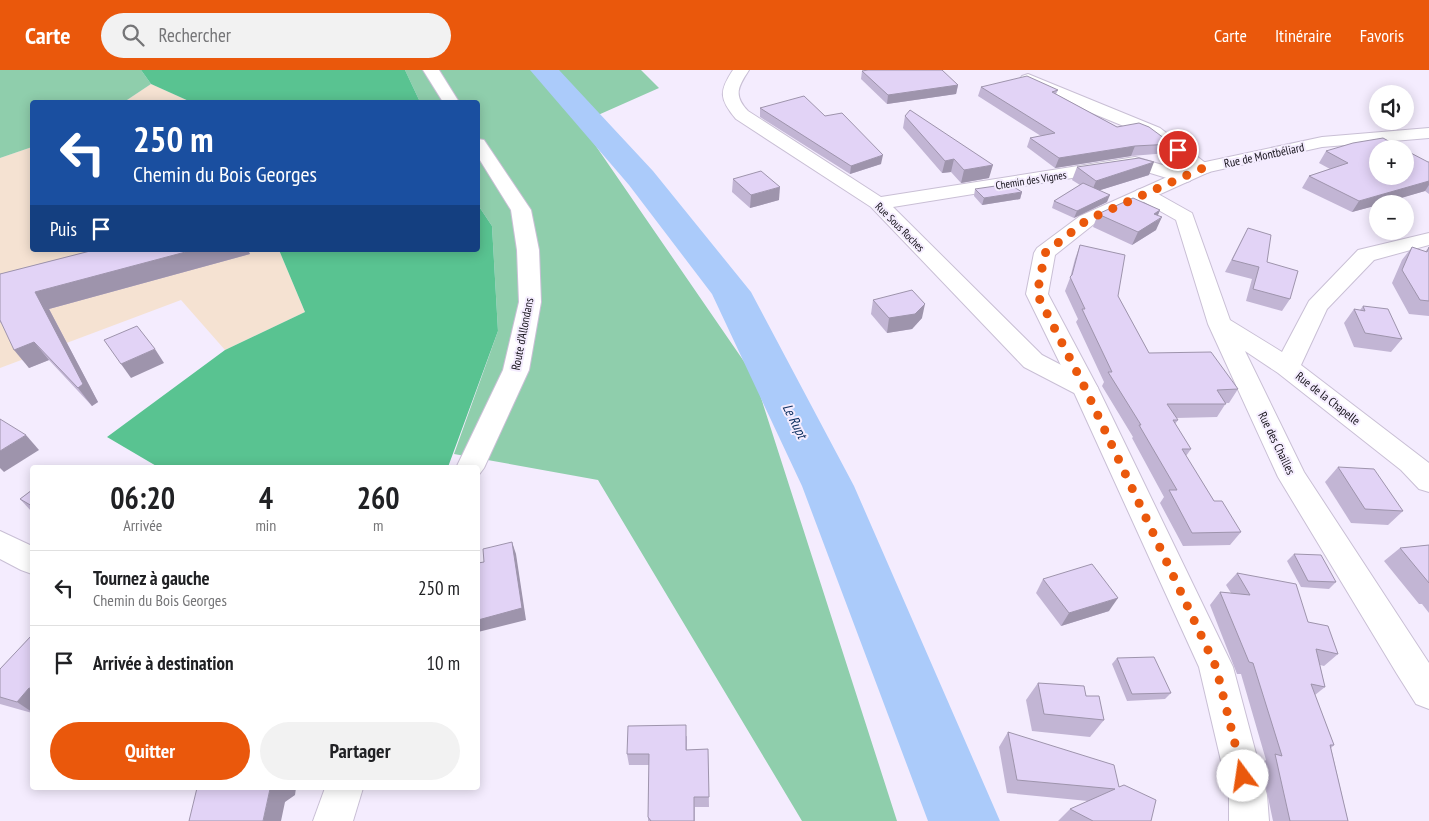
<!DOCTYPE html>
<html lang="fr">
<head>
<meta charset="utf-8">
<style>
	:root { --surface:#fff; --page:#f2f2f2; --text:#202124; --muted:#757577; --line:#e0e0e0; --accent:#ea580c }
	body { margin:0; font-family:"PT Sans Narrow",sans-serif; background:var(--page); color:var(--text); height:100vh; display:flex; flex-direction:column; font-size:19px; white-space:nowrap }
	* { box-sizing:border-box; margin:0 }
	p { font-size:16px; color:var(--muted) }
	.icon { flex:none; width:28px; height:28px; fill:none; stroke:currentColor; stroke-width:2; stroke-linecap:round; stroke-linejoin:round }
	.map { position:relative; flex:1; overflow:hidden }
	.side { position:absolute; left:30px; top:395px; width:450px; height:325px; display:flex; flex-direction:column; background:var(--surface); border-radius:5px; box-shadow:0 2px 12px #0003 }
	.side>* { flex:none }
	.banner { position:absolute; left:30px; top:30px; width:450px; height:152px; border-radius:5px; box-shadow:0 2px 12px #0003; background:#1a4fa0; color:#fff; overflow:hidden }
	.tools { position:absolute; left:1369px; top:15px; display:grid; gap:10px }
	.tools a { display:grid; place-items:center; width:45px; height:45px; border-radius:50%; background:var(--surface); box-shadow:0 2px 12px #0003; font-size:25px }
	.pin { position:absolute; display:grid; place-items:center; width:42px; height:42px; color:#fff; margin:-21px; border:2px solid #fff; border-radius:50%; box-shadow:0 1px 5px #0007 }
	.me { position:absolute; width:55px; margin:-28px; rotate:346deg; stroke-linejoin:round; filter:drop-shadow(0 0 4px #0008) }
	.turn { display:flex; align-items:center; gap:18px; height:105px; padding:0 20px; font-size:22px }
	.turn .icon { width:65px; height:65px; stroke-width:2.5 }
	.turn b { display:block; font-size:35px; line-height:42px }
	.then { display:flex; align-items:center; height:48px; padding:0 20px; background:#0003; gap:10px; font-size:19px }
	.eta { display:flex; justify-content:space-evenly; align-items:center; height:85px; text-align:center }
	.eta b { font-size:30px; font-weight:800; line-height:35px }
	.primary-button { display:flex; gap:10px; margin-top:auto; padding:10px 20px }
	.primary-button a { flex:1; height:58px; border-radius:30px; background:var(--accent); color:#fff; font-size:20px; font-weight:800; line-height:58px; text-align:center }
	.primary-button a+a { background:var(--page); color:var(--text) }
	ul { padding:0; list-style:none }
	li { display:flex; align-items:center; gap:15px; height:75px; padding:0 20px; border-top:1px solid var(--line) }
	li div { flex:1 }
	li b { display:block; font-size:19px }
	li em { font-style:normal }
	header { display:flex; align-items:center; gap:30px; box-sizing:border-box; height:70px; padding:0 25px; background:var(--accent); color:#fff }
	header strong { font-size:24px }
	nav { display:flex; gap:28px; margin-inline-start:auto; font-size:18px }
	.search { width:350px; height:45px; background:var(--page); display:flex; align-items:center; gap:12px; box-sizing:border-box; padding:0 18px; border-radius:28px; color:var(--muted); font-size:19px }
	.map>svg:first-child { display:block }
	.industrial { fill:#f5e2d2 }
	.green { fill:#8fceac }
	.forest { fill:#59c391 }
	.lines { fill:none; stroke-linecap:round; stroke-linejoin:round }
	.river { fill:#abcbfa; fill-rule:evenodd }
	.street-casing { stroke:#c9bfd5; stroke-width:2 }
	.secondary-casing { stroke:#c9bfd5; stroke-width:2 }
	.street { fill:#fff; fill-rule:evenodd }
	.secondary { fill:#fff; fill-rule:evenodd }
	.wall { fill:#c2b5d4 }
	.shaded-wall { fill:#9e94ac }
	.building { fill:#e2d3f6; stroke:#9e94ac }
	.route { stroke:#ea580c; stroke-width:9; stroke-dasharray:0 16.2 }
	.labels { text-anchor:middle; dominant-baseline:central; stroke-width:4; stroke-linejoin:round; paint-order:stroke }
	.far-street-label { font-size:11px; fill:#15121a; stroke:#f4ecfe }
	.street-label { font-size:12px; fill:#15121a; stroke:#f4ecfe }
	.water-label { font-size:14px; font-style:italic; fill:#0f3160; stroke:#f4ecfe }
</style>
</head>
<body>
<header>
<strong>Carte</strong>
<div class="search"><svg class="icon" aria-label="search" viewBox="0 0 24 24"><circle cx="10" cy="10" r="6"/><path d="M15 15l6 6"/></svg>Rechercher</div>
<nav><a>Carte</a><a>Itinéraire</a><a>Favoris</a></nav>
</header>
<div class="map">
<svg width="1429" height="751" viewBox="0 0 1429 751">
	<rect width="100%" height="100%" fill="#f4ecfe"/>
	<g class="industrial">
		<polygon points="151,14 191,32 124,32"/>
		<polygon points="32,77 32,180 279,180 305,242 225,280 181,230 0,298 0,88"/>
	</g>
	<g class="green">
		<polygon points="0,0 141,0 151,14 124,32 32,32 32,77 0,88"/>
		<polygon points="405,0 641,0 659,18 580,53 754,306 897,751 802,751 598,410 454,384 498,261 492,156 478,135 478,32 420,32"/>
	</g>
	<g class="forest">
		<polygon points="141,0 405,0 420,32 191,32 151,14"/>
		<polygon points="478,135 492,156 498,261 448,397 158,397 107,367 225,280 305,242 279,180 478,180"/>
	</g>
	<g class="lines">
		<polygon class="river" points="530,0 559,0 653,101 751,222 854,416 1000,751 928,751 802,416 712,224 629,115"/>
		<defs>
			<g id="street">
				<path d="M733,0H749C738,17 733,25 748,41L881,127L1135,87L1190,103L1192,107L1190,111L1183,113L1134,98L893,137L1042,285L1094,312L1098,318L1094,324L1085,327L1076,324L1024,297L871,137L736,49C719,29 719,21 733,0Z"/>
				<polygon points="1028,4 1160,58 1212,98 1210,102 1203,104 1196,102 1148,66 1082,39 1022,12 1020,9 1022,6"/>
				<polygon points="1144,118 1151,120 1192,143 1230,250 1282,282 1309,231 1358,180 1429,163 1429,175 1374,190 1327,239 1301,295 1429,393 1429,422 1419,419 1401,400 1278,303 1245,281 1304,402 1429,593 1429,639 1416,634 1397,604 1278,407 1208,254 1176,150 1137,128 1134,124 1137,120"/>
				<polygon points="0,461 32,476 32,504 21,500 0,489"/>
			</g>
			<g id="secondary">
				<polygon points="423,0 439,0 459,32 443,32"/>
				<polygon points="1429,58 1429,68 1322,77 1209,102 1094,154 1055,185 1048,224 1098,318 1233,597 1267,725 1269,751 1229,751 1229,725 1199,597 1072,318 1026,224 1034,183 1037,178 1080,146 1196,94 1322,67"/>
				<polygon points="478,69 484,70 531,140 539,180 541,232 529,300 484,398 478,406 478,398 456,398 503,300 519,232 517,180 511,140 478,87"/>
				<polygon points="325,718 363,718 353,751 313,751"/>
			</g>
		</defs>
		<use href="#street" class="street-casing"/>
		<use href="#secondary" class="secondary-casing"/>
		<use href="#street" class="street"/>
		<use href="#secondary" class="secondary"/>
	</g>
	<g class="wall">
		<polygon points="862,1 958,15 956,24 887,34 861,9"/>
		<polygon points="981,17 1058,20 1056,24 1117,57 1172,74 1168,83 1131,86 1055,98 1027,77 1030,68 1041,66 978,26"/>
		<polygon points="760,38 825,46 881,94 850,104 760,47"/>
		<polygon points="905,46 989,108 961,113 951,102 942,103 903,58"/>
		<polygon points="1326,81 1429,92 1429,124 1425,121 1378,134 1378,135 1352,142 1302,118 1309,106 1330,99 1319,93"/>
		<polygon points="1077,97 1149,105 1100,120 1107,132 1074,148 1052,138 1054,131 1080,115 1072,110"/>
		<polygon points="733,109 779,130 750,138 732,122"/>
		<polygon points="975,119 1022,122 1020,129 982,135 974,126"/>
		<polygon points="1160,140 1158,145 1156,160 1132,175 1093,157 1098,144"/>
		<polygon points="1248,158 1267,192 1290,229 1282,241 1246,231 1252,209 1225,202"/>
		<polygon points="1080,175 1118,226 1149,283 1238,319 1229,333 1226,333 1217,347 1176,348 1178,350 1175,354 1191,379 1186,386 1214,431 1241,462 1230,475 1183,476 1160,433 1164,427 1132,368 1133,367 1102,316 1104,312 1076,252 1078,249 1065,221 1070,208 1075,189"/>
		<polygon points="1412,177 1425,182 1429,177 1429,246 1409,244 1392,213 1402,190"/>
		<polygon points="94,180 248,180 250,184 49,239 98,332 92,336 49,290 29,298 1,252 0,253 0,204"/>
		<polygon points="873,230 922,248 912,259 887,263 871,244"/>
		<polygon points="1363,236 1402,269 1391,282 1354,277 1344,253 1354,239 1360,240"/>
		<polygon points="1338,397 1403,441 1388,455 1351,453 1325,412"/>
		<polygon points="32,420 32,442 20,429"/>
		<polygon points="1429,475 1429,543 1422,534 1419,534 1384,491 1400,478"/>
		<polygon points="1294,484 1336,512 1329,519 1301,517 1287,491"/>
		<polygon points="1237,503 1308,552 1338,584 1324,596 1320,595 1325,617 1315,625 1334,675 1331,678 1348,751 1273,751 1261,694 1266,690 1241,604 1237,604 1210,535 1220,522 1231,523 1226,515"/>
		<polygon points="1043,509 1109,541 1061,556 1036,523"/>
		<polygon points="32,565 32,643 0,634 0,599"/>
		<polygon points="1117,588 1171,623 1165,629 1127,631 1112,594"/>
		<polygon points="1038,613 1086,626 1104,650 1090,667 1032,661 1026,630"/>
		<polygon points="1008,662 1119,717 1151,751 1058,751 1070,739 1088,731 1007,723 999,677"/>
		<polygon points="687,666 687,680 708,679 709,737 695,737 695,751 648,751 648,747 649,695 629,695 627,684"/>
	</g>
	<g class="shaded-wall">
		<polygon points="958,15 956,24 887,34 888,25"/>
		<polygon points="1135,76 1131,86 1055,98 1059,88"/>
		<polygon points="883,85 881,94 850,104 851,96"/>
		<polygon points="954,89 951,102 942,103 945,91"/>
		<polygon points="1154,92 1149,105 1091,123 1096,111"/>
		<polygon points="993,95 989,108 961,113 964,100"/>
		<polygon points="1429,111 1429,115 1425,121 1381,134 1378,134 1378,135 1352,142 1359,131"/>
		<polygon points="780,117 779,130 750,138 751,125"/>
		<polygon points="1022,122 1020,129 982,135 984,128"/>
		<polygon points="1110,125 1107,132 1074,148 1077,141"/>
		<polygon points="1160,140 1155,152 1162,147 1156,160 1132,175 1138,162 1154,144"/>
		<polygon points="193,180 248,180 250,184 49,239 98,332 92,336 78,318 35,222"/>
		<polygon points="925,234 922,248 912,259 887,263 889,248"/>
		<polygon points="34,272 49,290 29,298 14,280"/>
		<polygon points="155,279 164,293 131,308 121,294"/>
		<polygon points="26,365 39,380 4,402 0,398 0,381"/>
		<polygon points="512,472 516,484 526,550 478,562 478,550"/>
		<polygon points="1118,528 1109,541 1061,556 1069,543"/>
		<polygon points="29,618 32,621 32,642 17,632"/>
		<polygon points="272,718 296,718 295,725 285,732 281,751 263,751 270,719"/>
	</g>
	<g class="building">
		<polygon points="868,0 942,0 958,15 888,25 862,1"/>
		<polygon points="1027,6 1058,20 1052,22 1117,57 1139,53 1149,57 1172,74 1135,76 1059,88 1030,68 1055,63 981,17"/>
		<polygon points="804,26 825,46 842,43 883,85 851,96 760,38"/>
		<polygon points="910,40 993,95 964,100 954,89 945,91 905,46"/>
		<polygon points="1383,68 1403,79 1378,79 1378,106 1405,106 1405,80 1428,92 1429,92 1429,111 1359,131 1309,106 1348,93 1326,81 1353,73"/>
		<polygon points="1139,88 1154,92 1096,111 1077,97"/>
		<polygon points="761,101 780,117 751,125 733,109"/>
		<polygon points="1083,113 1110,125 1077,141 1054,131"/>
		<polygon points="1009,114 1022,122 984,128 975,119"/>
		<polygon points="1133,128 1160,140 1154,144 1162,147 1138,162 1098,144"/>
		<polygon points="1248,158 1271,165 1267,192 1298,201 1290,229 1253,219 1259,197 1232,190"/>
		<polygon points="1080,175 1125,185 1118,226 1149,283 1211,282 1238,319 1217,320 1226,334 1167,334 1178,350 1173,350 1191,379 1182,379 1214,431 1222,431 1241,462 1192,463 1169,420 1177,420 1139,355 1141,355 1108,302 1112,302 1082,239 1085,239 1070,207 1072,205"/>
		<polygon points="1412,177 1427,182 1429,177 1429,231 1420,230 1402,200"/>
		<polygon points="94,180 193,180 35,222 83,314 78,318 34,272 14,280 0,250 0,204"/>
		<polygon points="912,220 925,234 915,244 889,248 873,230"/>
		<polygon points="1363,236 1388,239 1402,269 1365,263 1354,239 1365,241"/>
		<polygon points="137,256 155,279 121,294 104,270"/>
		<polygon points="0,349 26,365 0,381"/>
		<polygon points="1338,397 1374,399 1403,441 1365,439"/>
		<polygon points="32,420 32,436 20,429"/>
		<polygon points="512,472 522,538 478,550 478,493 484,492 483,479"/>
		<polygon points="1429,475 1429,513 1400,478"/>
		<polygon points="1294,484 1321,485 1336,512 1308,511"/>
		<polygon points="1092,494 1118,528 1069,543 1043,509"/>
		<polygon points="1237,503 1296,514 1308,552 1328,556 1338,584 1316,579 1325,617 1311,614 1334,675 1330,675 1348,751 1290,751 1275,684 1282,686 1253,593 1249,592 1220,522 1250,525"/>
		<polygon points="32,565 32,619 29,618 17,632 0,627 0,599"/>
		<polygon points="1154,587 1171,623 1132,624 1117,588"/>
		<polygon points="1038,613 1084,616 1086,626 1099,626 1104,650 1044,644"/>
		<polygon points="686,655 686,680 708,679 709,727 694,727 694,751 651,751 648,747 649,684 627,684 628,656"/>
		<polygon points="1008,662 1114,695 1119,717 1124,715 1156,730 1151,751 1093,751 1070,739 1115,719 1017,710"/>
		<polygon points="197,718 272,718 270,719 263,751 189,751"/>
	</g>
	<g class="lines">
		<polyline class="route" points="1178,80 1203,98 1087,150 1045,183 1037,224 1085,318 1216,597 1243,706"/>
	</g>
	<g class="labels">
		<g class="far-street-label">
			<text transform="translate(1031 110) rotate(-9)">Chemin des Vignes</text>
			<text transform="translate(900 157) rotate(45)">Rue Sous Roches</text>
		</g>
		<g class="street-label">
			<text transform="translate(1264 85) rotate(-12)">Rue de Montbéliard</text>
			<text transform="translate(522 264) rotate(-79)">Route d’Allondans</text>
			<text transform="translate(1328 328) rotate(38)">Rue de la Chapelle</text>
			<text transform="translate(1277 373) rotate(64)">Rue des Chailles</text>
		</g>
		<g class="water-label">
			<text transform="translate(795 351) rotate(63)">Le Rupt</text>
		</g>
	</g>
</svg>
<div class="tools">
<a><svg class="icon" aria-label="sound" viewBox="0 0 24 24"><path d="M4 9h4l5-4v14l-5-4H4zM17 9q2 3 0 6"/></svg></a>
<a>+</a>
<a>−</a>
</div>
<div class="pin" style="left:1178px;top:80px;background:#d93025"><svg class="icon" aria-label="arrive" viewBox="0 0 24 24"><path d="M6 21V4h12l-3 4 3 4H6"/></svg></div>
<svg class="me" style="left:1243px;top:706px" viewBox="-20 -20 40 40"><circle r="19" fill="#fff"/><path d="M0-13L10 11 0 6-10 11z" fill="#ea580c"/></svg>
<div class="banner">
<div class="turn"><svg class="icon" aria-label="left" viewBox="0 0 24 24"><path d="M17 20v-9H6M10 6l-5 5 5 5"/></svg><div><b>250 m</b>Chemin du Bois Georges</div></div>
<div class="then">Puis<svg class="icon" aria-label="arrive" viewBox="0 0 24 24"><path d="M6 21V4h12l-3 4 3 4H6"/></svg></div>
</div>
<section class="side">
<div class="eta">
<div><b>06:20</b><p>Arrivée</p></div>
<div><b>4</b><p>min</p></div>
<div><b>260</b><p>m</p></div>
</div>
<ul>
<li><svg class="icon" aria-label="left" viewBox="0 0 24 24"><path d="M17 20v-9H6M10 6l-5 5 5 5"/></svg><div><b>Tournez à gauche</b><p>Chemin du Bois Georges</p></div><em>250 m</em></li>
<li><svg class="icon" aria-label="arrive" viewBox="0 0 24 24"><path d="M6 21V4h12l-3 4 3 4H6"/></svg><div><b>Arrivée à destination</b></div><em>10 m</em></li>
</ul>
<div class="primary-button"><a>Quitter</a><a>Partager</a></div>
</section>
</div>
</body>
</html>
